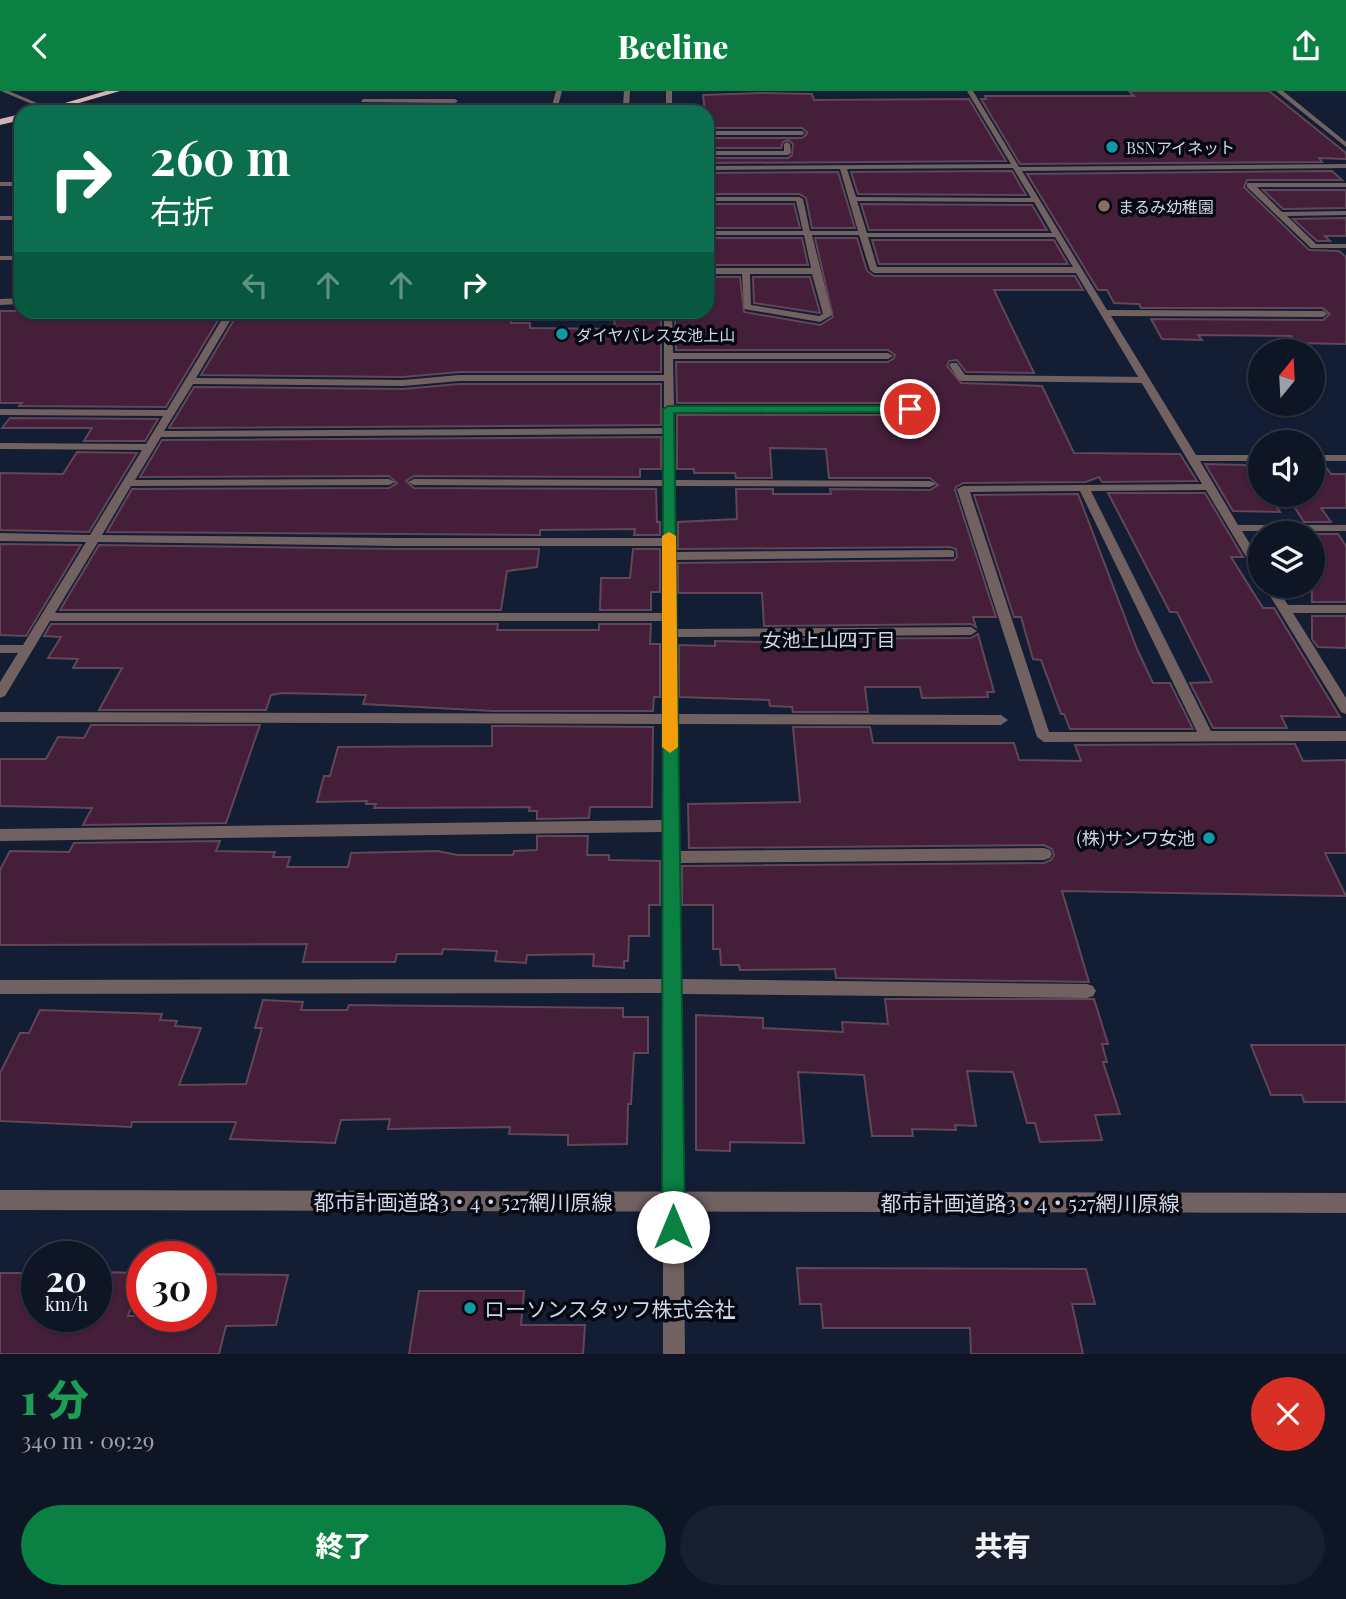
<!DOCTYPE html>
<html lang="ja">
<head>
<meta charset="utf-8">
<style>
	:root { --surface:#0e1626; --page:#171f2e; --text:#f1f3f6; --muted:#9b9fa7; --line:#2e3543; --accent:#0b8043 }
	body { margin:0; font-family:"Playfair Display","Noto Sans JP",serif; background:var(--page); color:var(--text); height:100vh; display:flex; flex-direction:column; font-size:26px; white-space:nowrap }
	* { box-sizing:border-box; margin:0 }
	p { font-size:23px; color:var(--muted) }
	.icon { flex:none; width:38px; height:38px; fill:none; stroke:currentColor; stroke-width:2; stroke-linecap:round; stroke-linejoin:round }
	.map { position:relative; height:1263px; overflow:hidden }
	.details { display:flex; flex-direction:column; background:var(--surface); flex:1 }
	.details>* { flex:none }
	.guide { position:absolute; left:14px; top:14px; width:700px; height:214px; border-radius:21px; box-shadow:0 2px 5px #0004,0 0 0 2px var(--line); background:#0b6e4f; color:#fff; overflow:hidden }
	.needle { width:46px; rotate:18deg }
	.controls { position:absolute; left:1248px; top:248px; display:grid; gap:14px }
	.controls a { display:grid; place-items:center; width:77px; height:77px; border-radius:50%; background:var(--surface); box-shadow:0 2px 5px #0004,0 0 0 2px var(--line); font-size:35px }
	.speed { position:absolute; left:21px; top:1150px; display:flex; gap:14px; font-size:35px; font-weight:700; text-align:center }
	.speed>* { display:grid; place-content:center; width:91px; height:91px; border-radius:50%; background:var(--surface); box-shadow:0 2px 5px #0004,0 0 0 2px var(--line); line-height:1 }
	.speed small { font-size:18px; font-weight:400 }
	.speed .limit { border:10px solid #d22; background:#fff; color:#111 }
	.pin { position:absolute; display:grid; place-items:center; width:60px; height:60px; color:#fff; margin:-30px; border:4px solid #fff; border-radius:50%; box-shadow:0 2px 7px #0007 }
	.me { position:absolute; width:77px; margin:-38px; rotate:0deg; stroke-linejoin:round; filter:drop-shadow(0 0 5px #0008) }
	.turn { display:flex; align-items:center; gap:24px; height:147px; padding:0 21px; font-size:32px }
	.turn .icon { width:91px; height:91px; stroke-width:2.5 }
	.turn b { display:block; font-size:49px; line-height:60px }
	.lanes { display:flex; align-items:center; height:66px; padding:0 21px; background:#0003; justify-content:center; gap:35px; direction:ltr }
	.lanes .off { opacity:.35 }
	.round { display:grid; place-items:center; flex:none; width:74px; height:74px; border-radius:37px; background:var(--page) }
	.overview { display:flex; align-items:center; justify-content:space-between; height:119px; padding:0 21px }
	h1 { font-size:42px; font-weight:800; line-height:52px; color:#1e9e55 }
	.action { display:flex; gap:14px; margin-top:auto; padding:14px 21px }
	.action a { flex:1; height:80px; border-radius:42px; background:var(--accent); color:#fff; font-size:28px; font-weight:800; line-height:80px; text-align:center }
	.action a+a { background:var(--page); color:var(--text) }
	header { display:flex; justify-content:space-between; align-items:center; height:91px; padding:0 21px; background:var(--accent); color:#fff; font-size:32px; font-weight:800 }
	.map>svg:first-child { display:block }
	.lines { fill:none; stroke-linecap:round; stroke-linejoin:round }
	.stream { fill:#234e6d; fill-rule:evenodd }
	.building { fill:#451e39; stroke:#614657; stroke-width:2 }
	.service { fill:#716161; fill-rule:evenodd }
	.minor { fill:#716161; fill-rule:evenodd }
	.tertiary { fill:#716161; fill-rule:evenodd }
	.trunk { fill:#d6b2b2; fill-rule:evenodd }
	.route { fill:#0b8043; stroke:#07532c; stroke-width:2 }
	.slow { fill:#f59e0b }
	.culture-dot { fill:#0f9aa8; stroke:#050811; stroke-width:2.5 }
	.education-dot { fill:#8d6e63; stroke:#050811; stroke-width:2.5 }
	.labels { text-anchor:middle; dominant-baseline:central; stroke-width:7; stroke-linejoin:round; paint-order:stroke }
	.far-poi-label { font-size:16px; fill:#cfd6e5; stroke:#050811; text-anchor:start }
	.poi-label { font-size:18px; fill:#cfd6e5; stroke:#050811; text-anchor:end }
	.neighbourhood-label { font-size:19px; fill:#cfd6e5; stroke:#050811 }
	.near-street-label { font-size:21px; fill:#cfd6e5; stroke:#050811 }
	.near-poi-label { font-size:21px; fill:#cfd6e5; stroke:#050811; text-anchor:start }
</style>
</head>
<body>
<header><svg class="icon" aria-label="back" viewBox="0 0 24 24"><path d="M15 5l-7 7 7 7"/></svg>Beeline<svg class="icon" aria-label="share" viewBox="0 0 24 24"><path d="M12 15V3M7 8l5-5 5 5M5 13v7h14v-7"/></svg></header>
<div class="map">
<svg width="1346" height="1263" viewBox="0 0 1346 1263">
	<rect width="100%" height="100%" fill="#131d33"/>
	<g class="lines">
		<polygon class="stream" points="1313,207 1317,207 1346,238 1346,243 1313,209"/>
	</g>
	<g class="building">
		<polygon points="1129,0 1269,0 1346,62 1346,68 1319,67 1322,71 1020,73 981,8 986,8 985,5 1134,5"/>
		<polygon points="762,2 812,3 814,9 969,8 1006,70 707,72 707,67 788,67 792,64 793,53 788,49 783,51 781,57 707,57 707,47 802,47 806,44 807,41 802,37 707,37 703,4"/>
		<polygon points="1012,80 1026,104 858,103 851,81"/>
		<polygon points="1332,80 1342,89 1247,89 1244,96 1309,159 1339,160 1346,166 1346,253 1296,252 1291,245 1198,244 1202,249 1162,248 1151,228 1323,229 1330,223 1323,217 1141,217 1139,213 1114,212 1107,199 1098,199 1027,83"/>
		<polygon points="838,81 855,137 812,137 806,107 799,103 707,103 707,82"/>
		<polygon points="1263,99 1346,99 1346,117 1283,118"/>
		<polygon points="707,113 794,113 800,137 707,137"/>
		<polygon points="861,113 1032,114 1047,139 869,139"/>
		<polygon points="1346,127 1346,145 1325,145 1330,150 1317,150 1293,128"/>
		<polygon points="707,147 802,147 808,174 707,174"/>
		<polygon points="815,147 857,147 867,180 874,185 1075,185 1083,199 994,199 1034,282 966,281 957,269 949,270 947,275 961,292 1042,295 1074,362 1180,363 1197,390 1102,391 1099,386 1086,391 963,392 956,396 955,399 996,526 973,526 976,536 971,533 764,535 762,502 678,502 678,472 954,469 957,466 956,458 950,456 678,458 678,431 737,428 736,398 773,398 773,403 831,403 830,398 930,399 938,394 930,387 829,387 826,358 770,357 772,387 736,387 735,382 694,382 694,378 677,378 677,324 910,324 917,319 910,312 677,312 676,271 888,271 894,267 895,264 888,259 676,259 675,223 707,222 707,186 740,186 744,221 820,234 833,226"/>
		<polygon points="872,149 1054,149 1068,173 879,173"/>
		<polygon points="753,186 810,186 820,222 754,212"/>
		<polygon points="0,220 51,220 47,224 223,221 166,316 19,315 22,312 0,312"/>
		<polygon points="402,220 476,226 477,220 514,220 511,232 530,232 530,237 614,238 615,223 661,223 661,281 459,281 403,286 201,284 238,222"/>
		<polygon points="459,293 661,293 661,334 169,337 194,296 403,298"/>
		<polygon points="10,327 158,328 145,350 84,350 92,337 2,337"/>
		<polygon points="661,346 661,378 640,378 640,386 414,385 406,390 414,397 656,398 657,431 660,431 660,444 634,444 635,438 540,439 540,444 107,441 132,398 389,397 397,392 389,385 140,386 162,349"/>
		<polygon points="77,361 137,362 89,441 0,439 0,382 63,383"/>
		<polygon points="1205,373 1245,374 1260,389 1260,404 1269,404 1280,421 1233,420"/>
		<polygon points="1312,373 1324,373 1331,383 1346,383 1346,417 1321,417 1331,431 1304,431 1287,404 1312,404"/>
		<polygon points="1108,402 1205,402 1243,466 1231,466 1263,517 1274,517 1340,626 1281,625 1287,637 1213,637 1190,592 1212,591 1177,521 1170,521"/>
		<polygon points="1078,403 1137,558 1153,592 1170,592 1193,638 1070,638 1064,623 1061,623 1041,569 1033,568 1021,526 1014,526 974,404"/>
		<polygon points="1311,443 1338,443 1346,455 1346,511 1312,511"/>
		<polygon points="0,453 81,454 26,545 0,544"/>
		<polygon points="99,454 397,458 539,458 537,476 507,480 501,519 60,519"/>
		<polygon points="633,458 660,458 660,501 651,501 651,519 600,519 601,487 630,487"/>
		<polygon points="1312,525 1346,525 1346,557 1318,556 1312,548"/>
		<polygon points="51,533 498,533 497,539 599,539 599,533 651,533 650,553 660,553 660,606 654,606 653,620 493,620 363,613 366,604 282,602 271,604 266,619 99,619 122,577 73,577 78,568 48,567 61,546 44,545"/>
		<polygon points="978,543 994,601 987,601 988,606 922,607 920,596 865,596 868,621 793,621 792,616 770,615 769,609 679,606 679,554 715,555 715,550 765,551 765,548 971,547"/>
		<polygon points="91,634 260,634 226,732 83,734 92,717 0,715 0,668 46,668 58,646 84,647"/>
		<polygon points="492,635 653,636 652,716 590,716 589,727 537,728 537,720 529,720 530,716 374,717 376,713 366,713 367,710 317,711 324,685 330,685 338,656 492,655"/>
		<polygon points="793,636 870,636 873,652 1014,652 1019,669 1081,670 1075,654 1295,653 1303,670 1346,669 1346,762 1325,762 1346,805 1062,800 1089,891 836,887 835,878 740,879 739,874 721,874 720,858 713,858 713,814 682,814 682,775 1044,772 1051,769 1054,764 1052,758 1044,754 689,757 688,713 800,711"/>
		<polygon points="537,745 588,745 587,764 609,764 609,769 660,770 660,814 649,814 649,845 629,845 628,870 624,870 624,877 593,875 594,863 527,864 526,872 495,870 497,860 443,858 442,863 397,863 395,871 303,871 307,853 0,854 0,779 10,760 69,761 74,752 220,750 216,760 275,761 273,766 290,766 287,776 348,776 351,762 437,760 458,764 513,764 514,760 537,759"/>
		<polygon points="885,908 1094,908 1108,953 1102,953 1107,971 1103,971 1120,1023 1095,1024 1102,1049 1040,1051 1035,1032 1027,1032 1013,981 967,980 976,1035 955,1034 956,1039 912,1038 913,1045 872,1045 864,984 798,981 804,1052 730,1051 730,1060 696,1059 696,924 763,927 763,937 843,941 842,931 888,933"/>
		<polygon points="263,909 303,911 301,919 347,919 349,914 623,917 623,926 648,926 648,962 634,962 631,1013 628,1013 627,1053 568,1054 568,1044 509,1043 510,1036 388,1038 390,1028 341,1029 335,1052 230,1048 236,1031 132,1031 131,1036 0,1030 0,982 20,942 29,942 40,919 162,923 160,929 177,930 175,935 201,937 179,994 246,993 262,937 255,937"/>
		<polygon points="1251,954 1346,954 1346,1011 1304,1011 1302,1004 1271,1004"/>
		<polygon points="797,1177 1086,1178 1095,1213 1072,1213 1083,1263 971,1263 970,1237 823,1237 821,1213 800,1213"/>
		<polygon points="96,1181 142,1182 128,1225 201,1225 201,1183 288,1184 276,1234 226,1235 219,1263 0,1263 0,1182 37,1182 37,1225 96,1225"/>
		<polygon points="419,1200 524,1200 521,1234 585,1234 583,1263 409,1263"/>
	</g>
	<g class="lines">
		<g class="service">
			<polygon points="1,0 9,0 51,18 46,19"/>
			<polygon points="951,272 957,272 965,284 1145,286 1150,289 1145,292 962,290 959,289 949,274"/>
		</g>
		<g class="minor">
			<polygon points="556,0 562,0 558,15 555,17 552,15"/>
			<polygon points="624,0 630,0 629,16 626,18 623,16"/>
			<rect x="666" y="0" width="6" height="21"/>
			<path d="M967,0H973L1019,76L1346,73V77L1022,80L1107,219L1323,220L1327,223L1323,226L1111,225L1196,364H1260V370H1200L1238,434H1346V440H1242L1260,469V483L1254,479L1206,399L1091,400L1211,640H1346V650L1044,651L1037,646L957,398L963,395L1202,393L1076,182H874L870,179L859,144H812L832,224L820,231L744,218L742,183H707V177H811L804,144H707V140H803L796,110H707V106H799L803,108L810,140H858L840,78L707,79V75L1011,73ZM847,78L1013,77L1031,107L856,106ZM857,110L1034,111L1052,142H867ZM868,146H1055L1073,176H877ZM750,183H812L823,223L819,225L751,214ZM1080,400L1197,641H1049L970,401Z"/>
			<polygon points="1276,0 1283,0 1346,51 1346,56"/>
			<polygon points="363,8 455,8 458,10 455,12 361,11"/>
			<polygon points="707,40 802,40 805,42 802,44 707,44"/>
			<polygon points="787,51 790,53 791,62 788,64 707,64 707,60 784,60 784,53"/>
			<rect x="0" y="91" width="21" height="4"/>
			<polygon points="1247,92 1346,92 1346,96 1257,96 1282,121 1346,120 1346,124 1287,125 1316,153 1346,153 1346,157 1311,157 1247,96"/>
			<rect x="0" y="125" width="21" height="4"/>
			<rect x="0" y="165" width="21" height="4"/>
			<polygon points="21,207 21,213 0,214 0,208"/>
			<path d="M227,220H236L196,287L403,289L459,284H664V220H672L673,262H888L893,265L888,268H673L674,315H910L915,318L910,321H674V389L930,390L936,393L930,396L675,395V461L950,459L954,460V466L675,469L676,538L971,536L977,540L971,544L676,546L677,623L1001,624L1008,629L1001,634L677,633L679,760L1044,757L1050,759L1052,763L1050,767L1044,769L679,772L680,888L1087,893L1093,895L1096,900L1093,905L1087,907L681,903L685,1263H663V902L0,903V889L663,888V741L0,750V738L663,729V633L0,631V621L663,623V530H50L5,605L0,607V591L18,562H0V554H23L86,451L0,450V442L90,444L142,359L0,358V352L146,353L163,325L0,324V318L167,319ZM459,290H664V337L164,340L193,293L403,295ZM664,343L663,389L414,388L408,391L414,394L663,395V447H397L102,444L131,395L389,394L395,391L389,388L135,389L161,346ZM98,451L397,455H663V522H55Z"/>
			<rect x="1312" y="364" width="34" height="6"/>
			<polygon points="1264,495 1276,495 1288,514 1346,514 1346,522 1293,522 1346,607 1346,623 1341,621"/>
		</g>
		<polygon class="tertiary" points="0,1099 1346,1102 1346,1122 0,1119"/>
		<g class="trunk">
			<polygon points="106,0 120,0 48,21 34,21"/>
			<polygon points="21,23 21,29 0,34 0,28"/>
		</g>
	</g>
	<polygon class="route" points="668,315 910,315 916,318 910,321 674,322 685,1136 681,1144 673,1147 665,1144 662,1136 663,318"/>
	<polygon class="slow" points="669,441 676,445 678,656 670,662 662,656 662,445"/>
	<g class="culture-dot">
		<circle cx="1112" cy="56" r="7"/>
		<circle cx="562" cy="243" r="7"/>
		<circle cx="1209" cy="747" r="7"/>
		<circle cx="470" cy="1217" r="7"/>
	</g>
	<circle class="education-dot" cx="1104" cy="115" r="7"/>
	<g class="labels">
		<g class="far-poi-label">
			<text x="1126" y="56">BSNアイネット</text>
			<text x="1118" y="115">まるみ幼稚園</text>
			<text x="576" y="243">ダイヤパレス女池上山</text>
		</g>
		<g class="poi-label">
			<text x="1195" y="747">(株)サンワ女池</text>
		</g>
		<g class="neighbourhood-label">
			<text x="829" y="548">女池上山四丁目</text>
		</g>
		<g class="near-street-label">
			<text x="463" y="1110">都市計画道路3・4・527網川原線</text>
			<text x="1030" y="1111">都市計画道路3・4・527網川原線</text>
		</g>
		<g class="near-poi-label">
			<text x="484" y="1217">ローソンスタッフ株式会社</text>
		</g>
	</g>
</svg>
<div class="controls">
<a><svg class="needle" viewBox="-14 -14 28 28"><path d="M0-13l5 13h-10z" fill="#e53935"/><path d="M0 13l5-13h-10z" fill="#9b9fa7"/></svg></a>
<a><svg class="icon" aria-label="sound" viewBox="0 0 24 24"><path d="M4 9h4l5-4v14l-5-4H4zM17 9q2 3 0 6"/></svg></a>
<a><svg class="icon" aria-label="layers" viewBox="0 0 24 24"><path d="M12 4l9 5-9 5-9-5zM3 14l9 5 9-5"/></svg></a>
</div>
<div class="speed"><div>20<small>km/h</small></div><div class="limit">30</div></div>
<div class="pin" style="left:910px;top:318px;background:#d93025"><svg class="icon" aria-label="arrive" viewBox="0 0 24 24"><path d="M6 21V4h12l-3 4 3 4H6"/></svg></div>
<svg class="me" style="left:673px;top:1136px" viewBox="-20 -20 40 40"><circle r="19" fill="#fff"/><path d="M0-13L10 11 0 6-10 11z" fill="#0b8043"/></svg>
<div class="guide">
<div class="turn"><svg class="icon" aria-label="right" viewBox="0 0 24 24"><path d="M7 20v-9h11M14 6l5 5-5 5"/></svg><div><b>260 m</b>右折</div></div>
<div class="lanes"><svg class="icon off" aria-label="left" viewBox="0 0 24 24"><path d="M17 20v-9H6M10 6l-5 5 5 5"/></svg><svg class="icon off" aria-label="ahead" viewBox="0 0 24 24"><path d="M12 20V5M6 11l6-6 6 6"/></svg><svg class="icon off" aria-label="ahead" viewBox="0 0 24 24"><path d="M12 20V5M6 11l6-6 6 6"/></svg><svg class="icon" aria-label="right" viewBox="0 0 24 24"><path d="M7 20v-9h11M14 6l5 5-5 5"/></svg></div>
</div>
</div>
<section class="details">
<div class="overview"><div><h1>1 分</h1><p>340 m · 09:29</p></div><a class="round" style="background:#d93025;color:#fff"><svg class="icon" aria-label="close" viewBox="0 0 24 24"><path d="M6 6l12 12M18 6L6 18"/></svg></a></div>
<div class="action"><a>終了</a><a>共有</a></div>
</section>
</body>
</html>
